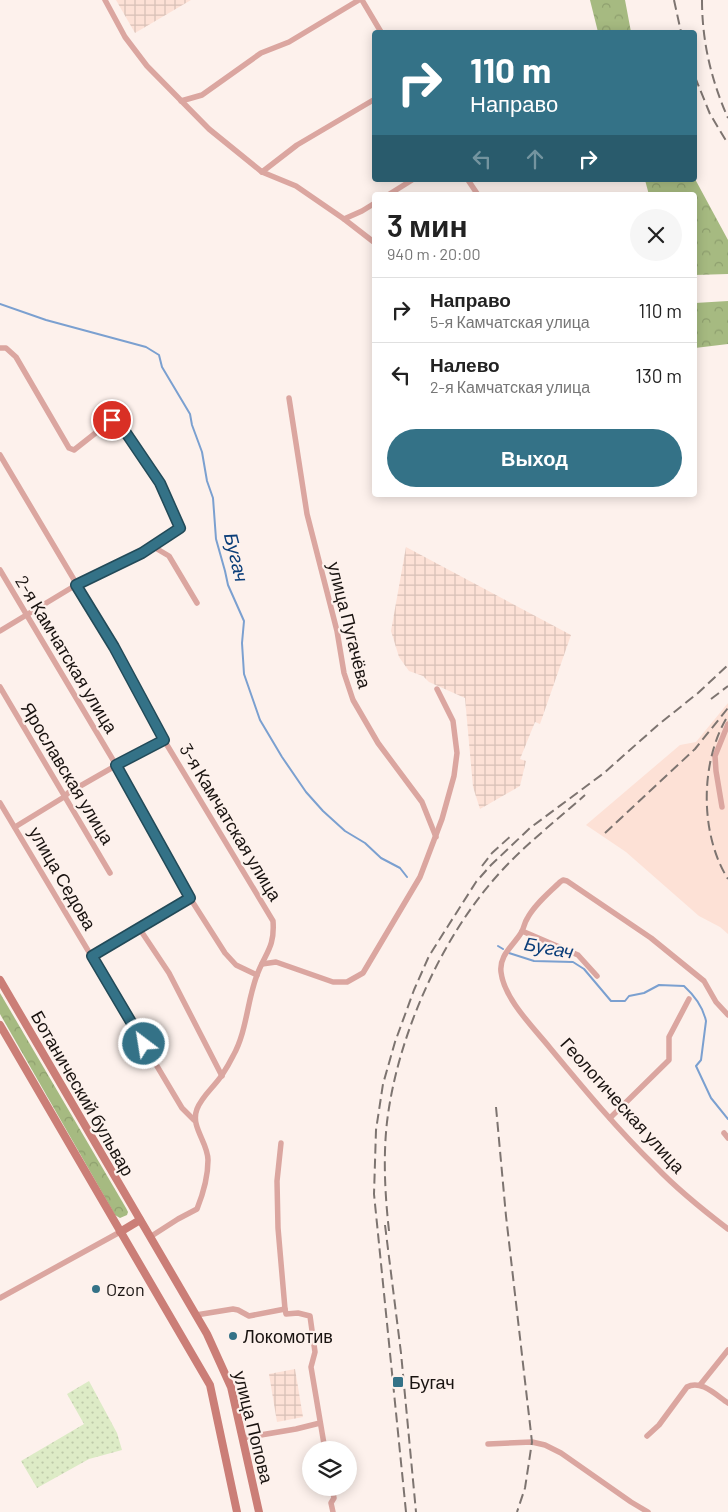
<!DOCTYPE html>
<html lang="ru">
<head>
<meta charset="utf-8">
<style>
	:root { --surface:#fff; --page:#f6f6f6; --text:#222; --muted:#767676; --line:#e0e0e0; --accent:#347287 }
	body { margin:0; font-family:Barlow,sans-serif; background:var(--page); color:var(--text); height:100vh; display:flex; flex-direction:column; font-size:19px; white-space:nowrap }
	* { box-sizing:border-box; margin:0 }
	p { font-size:16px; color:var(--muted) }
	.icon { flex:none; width:28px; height:28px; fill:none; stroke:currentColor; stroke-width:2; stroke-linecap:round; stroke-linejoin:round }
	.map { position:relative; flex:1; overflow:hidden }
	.details { position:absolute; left:372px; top:192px; width:325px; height:305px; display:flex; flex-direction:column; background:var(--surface); border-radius:5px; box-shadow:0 2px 12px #0003 }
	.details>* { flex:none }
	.banner { position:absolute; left:372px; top:30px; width:325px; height:152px; border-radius:5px; box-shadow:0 2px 12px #0003; background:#347287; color:#fff; overflow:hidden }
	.tools { position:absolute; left:302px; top:1441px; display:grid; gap:10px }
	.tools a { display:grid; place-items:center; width:55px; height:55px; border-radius:50%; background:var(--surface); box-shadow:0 2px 12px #0003; font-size:25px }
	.pin { position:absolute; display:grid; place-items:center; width:42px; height:42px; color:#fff; margin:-21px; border:2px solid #fff; border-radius:50%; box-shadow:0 1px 5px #0007 }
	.me { position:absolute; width:55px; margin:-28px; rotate:329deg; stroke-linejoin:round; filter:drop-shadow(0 0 4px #0008) }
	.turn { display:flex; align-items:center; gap:18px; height:105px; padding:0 15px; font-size:22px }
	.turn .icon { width:65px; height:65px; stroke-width:2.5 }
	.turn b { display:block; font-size:35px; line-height:42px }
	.lanes { display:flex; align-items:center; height:48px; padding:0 15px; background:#0003; justify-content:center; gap:25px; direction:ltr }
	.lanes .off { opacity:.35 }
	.round { display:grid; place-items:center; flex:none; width:52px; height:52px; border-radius:26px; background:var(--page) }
	.headline { display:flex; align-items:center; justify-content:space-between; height:85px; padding:0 15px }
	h1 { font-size:30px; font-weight:600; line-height:38px }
	.action { display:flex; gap:10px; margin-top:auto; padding:10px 15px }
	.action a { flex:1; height:58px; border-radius:30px; background:var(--accent); color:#fff; font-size:20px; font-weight:600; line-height:58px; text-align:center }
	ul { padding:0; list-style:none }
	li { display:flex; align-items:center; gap:15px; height:65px; padding:0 15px; border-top:1px solid var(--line) }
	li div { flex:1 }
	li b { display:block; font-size:19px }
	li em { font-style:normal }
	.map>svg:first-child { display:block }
	.built { fill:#fde1d6 }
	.industrial { fill:url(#industrial-grid) }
	.grass { fill:url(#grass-dots) }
	.forest { fill:url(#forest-crowns) }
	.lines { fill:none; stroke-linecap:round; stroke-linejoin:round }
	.stream { stroke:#7ba0d0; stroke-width:2 }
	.street { stroke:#dba6a0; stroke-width:5.5 }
	.secondary { stroke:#cb7e77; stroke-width:8 }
	.rail { stroke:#7d7470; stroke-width:2; stroke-dasharray:10 5; stroke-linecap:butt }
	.route-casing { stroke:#224a58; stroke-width:12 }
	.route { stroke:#347287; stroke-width:9 }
	.poi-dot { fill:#347287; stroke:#fdf1ec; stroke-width:2 }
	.labels { text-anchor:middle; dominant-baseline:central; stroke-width:4.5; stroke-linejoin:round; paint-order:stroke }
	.street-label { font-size:18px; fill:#191310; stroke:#fdf1ec }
	.poi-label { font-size:18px; fill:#191310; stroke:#fdf1ec; text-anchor:start }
	.water-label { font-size:19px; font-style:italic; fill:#0b3e79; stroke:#fdf1ec }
</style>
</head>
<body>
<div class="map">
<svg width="728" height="1512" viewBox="0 0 728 1512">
	<defs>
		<pattern id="industrial-grid" width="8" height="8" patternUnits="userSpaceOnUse" patternTransform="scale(1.25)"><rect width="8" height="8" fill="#fde1d6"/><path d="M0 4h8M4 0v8" fill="none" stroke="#d8c0b7"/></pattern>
		<pattern id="grass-dots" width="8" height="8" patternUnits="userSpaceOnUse" patternTransform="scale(1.25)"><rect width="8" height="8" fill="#ddebc6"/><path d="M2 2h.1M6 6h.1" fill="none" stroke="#bdc9a9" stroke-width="1.8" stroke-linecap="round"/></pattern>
		<pattern id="forest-crowns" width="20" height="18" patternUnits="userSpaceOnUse" patternTransform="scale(1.25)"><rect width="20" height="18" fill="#a6ba81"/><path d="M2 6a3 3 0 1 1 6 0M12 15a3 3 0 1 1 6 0" fill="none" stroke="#8e9f6e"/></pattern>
	</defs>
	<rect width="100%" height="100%" fill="#fdf1ec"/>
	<polygon class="built" points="728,703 728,934 720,927 699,916 626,852 586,825 680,745 696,742"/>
	<g class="industrial">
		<polygon points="116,0 191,0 135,33"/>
		<polygon points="406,547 571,635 540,724 535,722 520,759 526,761 520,786 480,809 473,787 465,698 429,682 423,676 409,671 399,657 391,631"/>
		<polygon points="295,1369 303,1417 277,1422 269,1374"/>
	</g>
	<polygon class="grass" points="89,1381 117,1433 122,1450 89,1459 37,1488 21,1461 84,1424 67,1394"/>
	<g class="forest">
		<polygon points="590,0 625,0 631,32 598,32"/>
		<polygon points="695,179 728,240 728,274 695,275 695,195 649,195 645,180"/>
		<polygon points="728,301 728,344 695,348 695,303"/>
		<polygon points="0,993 126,1208 128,1212 127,1215 120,1218 115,1215 0,1014"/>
	</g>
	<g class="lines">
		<g class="stream">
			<polyline points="0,304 46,320 146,347 159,355 162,367 190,414 192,425 202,452 207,481 213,498 216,539 225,571 228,585 244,621 242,643 244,674 260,720 282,757 306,792 323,811 345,831 365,843 381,858 400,868 407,877"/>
			<polyline points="498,946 503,949"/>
			<path d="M509,953L534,961L573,962L584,969L611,1001H625L629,996L644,993L659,985L684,986C695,996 703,1007 706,1021L701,1060L696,1066L711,1098L728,1119"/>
		</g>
		<g class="street">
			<polyline points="105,0 125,37 147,66 209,129 262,172 296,186 344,219 375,243"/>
			<polyline points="362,0 381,32"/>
			<polyline points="181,101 202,95 261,53 289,42 359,0"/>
			<polyline points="262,172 297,145 375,99"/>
			<polyline points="468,180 478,195"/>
			<polyline points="388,195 412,180"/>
			<polyline points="344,219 362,211 375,203"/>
			<polyline points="0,348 6,348 16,357 69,448 74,450 112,420 118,421 160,483 180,528 142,553 76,585 0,631"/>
			<polyline points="289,398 307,514 337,631 344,673 353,700 378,743 422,802 436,837"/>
			<path d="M0,455L114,647L164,740L273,921C275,948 265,953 257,975C247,1001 247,1031 233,1056C230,1062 226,1069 222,1075C214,1087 202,1096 197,1109C190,1127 208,1142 208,1160C208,1176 203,1194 197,1209L178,1219L150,1237"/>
			<polyline points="152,546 169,556 197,603"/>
			<polyline points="0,570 116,765 190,898 225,953 236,965 257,975"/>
			<polyline points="0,687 110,873"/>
			<path d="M0,803C61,905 121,1007 182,1108L194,1120"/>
			<polyline points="722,807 716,771 715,756 728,724"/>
			<polyline points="15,827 64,797 68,793 150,746 164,740"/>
			<polyline points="139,928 169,973 222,1076"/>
			<polyline points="522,931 578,955 597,976"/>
			<polyline points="92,956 190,898"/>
			<polyline points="262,964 276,962 333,982 347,982 363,973 420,877 442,819 454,776 457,753 453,721 437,689"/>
			<path d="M728,1015L716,1002L704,981L651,938L567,881L563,880L560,882C549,893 534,905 527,919C524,923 524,929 521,933C513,946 499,955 501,972C504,999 534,1028 550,1048C584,1089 618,1130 656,1167C678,1190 703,1210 728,1229"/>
			<polyline points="610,1118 669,1060 669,1037 689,999"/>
			<polyline points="724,1133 728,1138"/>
			<polyline points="281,1143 277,1181 278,1228 285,1309 286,1314 298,1313 310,1316 315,1352 311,1367 325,1450"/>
			<polyline points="0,1298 120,1232"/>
			<polyline points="196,1315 233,1309 238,1310 249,1316 285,1309"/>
			<polyline points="700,1385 728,1350"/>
			<path d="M647,1436L659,1425L687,1387C701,1379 717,1396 728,1403"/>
			<polyline points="243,1438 296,1429 320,1423"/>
			<polyline points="488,1444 532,1442 545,1445 561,1453 631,1502 648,1512"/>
			<polyline points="332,1488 334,1498 331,1503 333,1512"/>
		</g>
		<g class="secondary">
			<polyline points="0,980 207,1334 231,1387 259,1512"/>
			<polyline points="0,1025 210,1385 237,1512"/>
			<polyline points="120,1232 140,1220"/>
		</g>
		<g class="rail">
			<polyline points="674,0 681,32"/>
			<path d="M702,0C702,41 711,80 728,118"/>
			<polyline points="695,77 710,114 728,144"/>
			<polyline points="711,699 728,686"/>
			<path d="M726,719C700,764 700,835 728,879"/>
			<polyline points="605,833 695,749 728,708"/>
			<polyline points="482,866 492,853 513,834"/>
			<polyline points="496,1107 506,1216 532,1442 525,1488 517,1512"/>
			<polyline points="385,1225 401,1353 416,1512"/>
			<path d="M389,1231C385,1195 383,1158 387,1122C397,1038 440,940 496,877C523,846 555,822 585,795"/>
			<polyline points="406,1512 374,1194 376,1130 383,1084 395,1042 414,990 429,956 448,926 476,882 491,865 530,828 604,773 658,725 698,693 728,665"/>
		</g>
	</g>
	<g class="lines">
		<defs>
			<polyline id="route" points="112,420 118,421 160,483 180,528 142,553 76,585 114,647 164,740 116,765 190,898 92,956 144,1044"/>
		</defs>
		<use href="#route" class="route-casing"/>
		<use href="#route" class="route"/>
	</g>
	<g class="poi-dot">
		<circle cx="96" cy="1289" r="5"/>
		<circle cx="233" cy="1336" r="5"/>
		<rect x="392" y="1376" width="12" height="12" rx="2.5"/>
	</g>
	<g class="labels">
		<g class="street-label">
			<text transform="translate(350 625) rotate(76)">улица Пугачёва</text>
			<text transform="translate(67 654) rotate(59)">2-я Камчатская улица</text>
			<text transform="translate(68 773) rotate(59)">Ярославская улица</text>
			<text transform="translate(231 822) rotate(59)">3-я Камчатская улица</text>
			<text transform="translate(63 878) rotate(60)">улица Седова</text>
			<text transform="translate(83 1093) rotate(60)">Ботанический бульвар</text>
			<text transform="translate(623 1105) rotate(48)">Геологическая улица</text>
			<text transform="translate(254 1427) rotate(76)">улица Попова</text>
		</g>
		<g class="poi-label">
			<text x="106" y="1289">Ozon</text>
			<text x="243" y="1336">Локомотив</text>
			<text x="409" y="1382">Бугач</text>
		</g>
		<g class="water-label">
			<text transform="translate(237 557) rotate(76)">Бугач</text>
			<text transform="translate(549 947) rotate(10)">Бугач</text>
		</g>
	</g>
</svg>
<div class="tools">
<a><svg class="icon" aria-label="layers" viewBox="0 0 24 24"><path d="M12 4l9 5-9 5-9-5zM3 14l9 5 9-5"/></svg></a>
</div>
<div class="pin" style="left:112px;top:420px;background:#d93025"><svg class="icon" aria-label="arrive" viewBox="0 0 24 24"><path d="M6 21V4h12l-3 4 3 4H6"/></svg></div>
<svg class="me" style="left:144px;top:1044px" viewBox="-20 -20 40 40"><circle r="17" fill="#347287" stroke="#fff" stroke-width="3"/><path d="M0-11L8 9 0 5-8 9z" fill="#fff"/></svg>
<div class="banner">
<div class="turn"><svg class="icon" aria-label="right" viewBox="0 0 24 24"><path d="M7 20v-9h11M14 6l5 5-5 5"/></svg><div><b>110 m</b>Направо</div></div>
<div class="lanes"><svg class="icon off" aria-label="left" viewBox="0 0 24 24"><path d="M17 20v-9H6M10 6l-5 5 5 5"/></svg><svg class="icon off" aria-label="ahead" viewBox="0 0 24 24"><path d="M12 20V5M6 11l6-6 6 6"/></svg><svg class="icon" aria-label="right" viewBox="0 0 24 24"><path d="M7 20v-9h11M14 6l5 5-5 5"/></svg></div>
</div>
<section class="details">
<div class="headline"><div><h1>3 мин</h1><p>940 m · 20:00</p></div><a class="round"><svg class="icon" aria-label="close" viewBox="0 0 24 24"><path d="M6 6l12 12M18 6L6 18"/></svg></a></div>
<ul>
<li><svg class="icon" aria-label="right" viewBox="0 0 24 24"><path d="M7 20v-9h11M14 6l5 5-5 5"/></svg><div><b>Направо</b><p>5-я Камчатская улица</p></div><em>110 m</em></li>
<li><svg class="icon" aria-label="left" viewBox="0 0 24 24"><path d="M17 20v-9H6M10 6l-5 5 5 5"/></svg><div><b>Налево</b><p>2-я Камчатская улица</p></div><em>130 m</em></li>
</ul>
<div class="action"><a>Выход</a></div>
</section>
</div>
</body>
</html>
